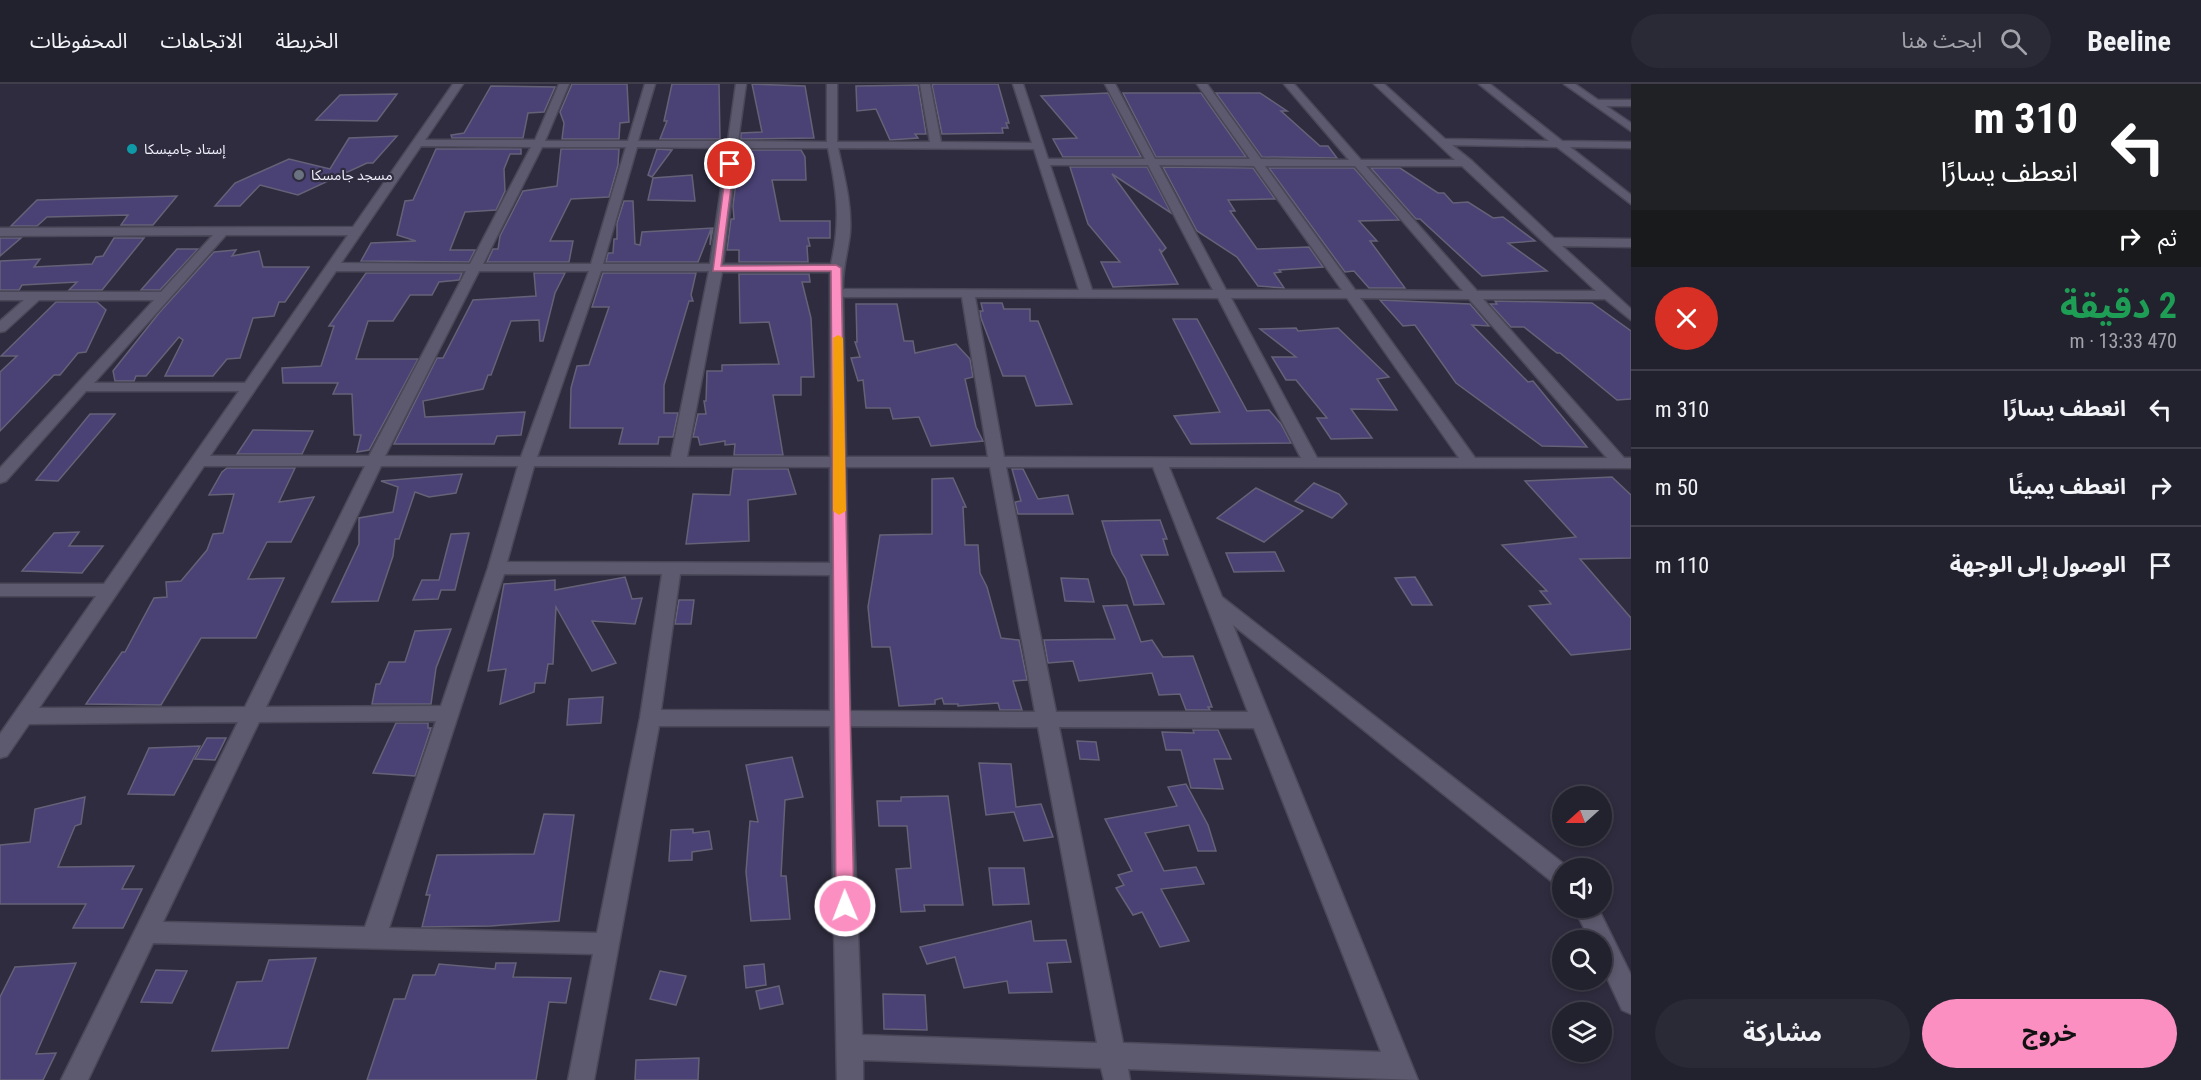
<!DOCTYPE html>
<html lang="ar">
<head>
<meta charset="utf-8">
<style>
	:root { --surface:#22212e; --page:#2a2936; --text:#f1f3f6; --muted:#a2a3aa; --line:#3f3e4a; --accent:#fc8fc2 }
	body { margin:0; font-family:"Roboto Condensed","Noto Sans Arabic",sans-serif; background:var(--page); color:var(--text); direction:rtl; height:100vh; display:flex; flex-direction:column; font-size:22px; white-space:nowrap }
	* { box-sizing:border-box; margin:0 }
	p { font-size:20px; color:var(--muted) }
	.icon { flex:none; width:33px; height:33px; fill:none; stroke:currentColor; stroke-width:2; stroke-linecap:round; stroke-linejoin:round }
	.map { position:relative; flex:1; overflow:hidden; direction:ltr }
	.drawer { display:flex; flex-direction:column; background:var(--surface); width:570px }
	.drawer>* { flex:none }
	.guide { background:#202124; color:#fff; overflow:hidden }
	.needle { width:39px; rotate:249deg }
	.buttons { position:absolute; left:1552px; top:702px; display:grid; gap:12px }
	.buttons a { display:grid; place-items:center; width:60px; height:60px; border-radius:50%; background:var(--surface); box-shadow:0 3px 9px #0003,0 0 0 2px var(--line); font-size:30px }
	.pin { position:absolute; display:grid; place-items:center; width:51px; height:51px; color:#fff; margin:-26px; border:3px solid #fff; border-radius:50%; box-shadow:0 2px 6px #0007 }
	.me { position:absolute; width:66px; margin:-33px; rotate:359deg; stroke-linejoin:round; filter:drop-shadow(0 0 4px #0008) }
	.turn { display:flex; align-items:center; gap:21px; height:126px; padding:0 24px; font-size:27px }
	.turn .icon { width:78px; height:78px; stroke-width:2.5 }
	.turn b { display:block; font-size:42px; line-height:51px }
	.then { display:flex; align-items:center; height:57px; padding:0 24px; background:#0003; gap:12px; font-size:22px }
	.round { display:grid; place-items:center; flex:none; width:63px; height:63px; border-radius:32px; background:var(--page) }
	.overview { display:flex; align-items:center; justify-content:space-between; height:102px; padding:0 24px }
	h1 { font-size:36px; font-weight:700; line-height:45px; color:#1e9e55 }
	.cta { display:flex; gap:12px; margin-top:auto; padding:12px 24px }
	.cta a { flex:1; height:69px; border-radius:36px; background:var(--accent); color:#111; font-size:24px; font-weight:700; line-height:69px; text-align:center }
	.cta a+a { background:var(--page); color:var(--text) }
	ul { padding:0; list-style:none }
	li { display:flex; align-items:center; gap:18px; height:78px; padding:0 24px; border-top:2px solid var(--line) }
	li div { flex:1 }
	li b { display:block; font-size:22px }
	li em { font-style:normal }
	header { display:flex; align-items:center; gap:36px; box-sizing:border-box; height:84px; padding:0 30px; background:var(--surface); border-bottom:2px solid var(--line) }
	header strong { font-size:28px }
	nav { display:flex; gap:33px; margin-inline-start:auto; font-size:21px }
	.search { width:420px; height:54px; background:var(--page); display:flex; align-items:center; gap:15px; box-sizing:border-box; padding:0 21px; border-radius:33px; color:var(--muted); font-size:22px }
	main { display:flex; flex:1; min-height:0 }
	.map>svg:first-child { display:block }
	.building { fill:#4a4275; stroke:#656278; stroke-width:1.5 }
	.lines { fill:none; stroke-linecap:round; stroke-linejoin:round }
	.minor-casing { stroke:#4a4858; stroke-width:3 }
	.minor { fill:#5d5a6f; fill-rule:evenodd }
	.route { fill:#fc8fc2; stroke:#a45d7e; stroke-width:1.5 }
	.slow { fill:#f59e0b }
	.culture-dot { fill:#0f9aa8; stroke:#2e2c3e; stroke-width:2 }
	.worship-dot { fill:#6b7280; stroke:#2e2c3e; stroke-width:2 }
	.labels { text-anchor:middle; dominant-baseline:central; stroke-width:4.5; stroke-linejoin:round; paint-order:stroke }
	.far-poi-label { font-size:14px; fill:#efeefa; stroke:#2e2c3e; text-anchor:start }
</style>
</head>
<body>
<header>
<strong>Beeline</strong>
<div class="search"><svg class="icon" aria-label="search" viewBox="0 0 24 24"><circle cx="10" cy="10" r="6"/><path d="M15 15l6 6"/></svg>ابحث هنا</div>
<nav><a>الخريطة</a><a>الاتجاهات</a><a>المحفوظات</a></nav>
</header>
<main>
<section class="drawer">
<div class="guide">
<div class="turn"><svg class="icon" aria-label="left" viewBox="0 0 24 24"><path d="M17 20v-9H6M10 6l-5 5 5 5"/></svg><div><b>310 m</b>انعطف يسارًا</div></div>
<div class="then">ثم<svg class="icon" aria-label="right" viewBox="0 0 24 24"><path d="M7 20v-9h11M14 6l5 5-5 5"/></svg></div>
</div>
<div class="overview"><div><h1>2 دقيقة</h1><p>470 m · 13:33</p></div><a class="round" style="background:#d93025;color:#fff"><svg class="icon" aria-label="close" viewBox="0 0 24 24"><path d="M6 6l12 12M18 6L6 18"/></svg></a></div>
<ul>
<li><svg class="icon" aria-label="left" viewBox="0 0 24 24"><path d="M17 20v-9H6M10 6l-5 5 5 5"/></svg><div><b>انعطف يسارًا</b></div><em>310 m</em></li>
<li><svg class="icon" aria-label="right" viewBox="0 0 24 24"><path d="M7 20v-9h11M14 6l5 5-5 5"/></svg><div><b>انعطف يمينًا</b></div><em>50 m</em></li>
<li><svg class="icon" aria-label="arrive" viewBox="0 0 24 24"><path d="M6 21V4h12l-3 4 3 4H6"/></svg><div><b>الوصول إلى الوجهة</b></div><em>110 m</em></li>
</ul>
<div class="cta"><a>خروج</a><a>مشاركة</a></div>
</section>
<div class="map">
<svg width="1631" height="996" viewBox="0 0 1631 996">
	<rect width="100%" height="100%" fill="#2e2c3e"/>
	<g class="building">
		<polygon points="572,0 627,0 629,38 620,39 619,55 562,55 564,39 560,28"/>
		<polygon points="672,0 719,0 720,55 660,55 667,37 664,37"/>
		<polygon points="752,0 805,2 814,54 741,55 741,49 762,48"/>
		<polygon points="935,0 998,0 1009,39 1006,39 1008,44 1002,44 1003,49 942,50 932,1"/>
		<polygon points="918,1 926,50 915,50 918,54 890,56 876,25 857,27 856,2"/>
		<polygon points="491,2 555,3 544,28 528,29 523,54 452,54 451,51 464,49"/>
		<polygon points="1108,9 1141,73 1063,73 1053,55 1077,54 1041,12"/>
		<polygon points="1123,9 1201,9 1246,73 1156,73"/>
		<polygon points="1216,9 1260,9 1287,27 1281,27 1320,62 1328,62 1337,74 1262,73"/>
		<polygon points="397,10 377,37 316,36 340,11"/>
		<polygon points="397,52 373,79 367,79 298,111 260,101 240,122 215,122 235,99 289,75 330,85 349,54"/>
		<polygon points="436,65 521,65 521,70 510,70 504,85 505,107 496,126 465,128 450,166 475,166 469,178 361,177 371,159 416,157 397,151 405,117 413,116"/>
		<polygon points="561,65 619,65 618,81 609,113 571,115 550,157 573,157 569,178 487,178 493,165 498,165 500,152 523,107 557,102"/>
		<polygon points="657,65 672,66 652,93 648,91"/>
		<polygon points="740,66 801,66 805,73 806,96 772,96 780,137 830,137 830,154 808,154 810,162 807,162 808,178 739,178 739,166 727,166 731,135 734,135 733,122"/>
		<polygon points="1070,83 1147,83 1171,129 1112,90 1166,164 1162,168 1159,165 1178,200 1113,203 1101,178 1120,178 1088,140"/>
		<polygon points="1163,83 1253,84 1275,115 1228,116 1235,127 1230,127 1257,165 1309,163 1323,183 1279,186 1281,188 1274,189 1284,204 1258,202 1237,173 1197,147"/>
		<polygon points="1269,84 1354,84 1399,136 1359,137 1377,157 1370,157 1405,204 1369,204 1354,187 1345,188"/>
		<polygon points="1371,84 1400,84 1438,109 1444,109 1453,119 1468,118 1493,134 1503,133 1535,157 1508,159 1547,187 1482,192 1420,135 1416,135"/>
		<polygon points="692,91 695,117 648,116 653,94"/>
		<polygon points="177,112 153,141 121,141 128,131 47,133 37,142 11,142 37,116"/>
		<polygon points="624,117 633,117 635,160 640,161 642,148 713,144 710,161 711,145 698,178 606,178 608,169 613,169 614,155 617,155 617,139"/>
		<polygon points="0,154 21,154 0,172"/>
		<polygon points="114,154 144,154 102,206 69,206 77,198 22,201 19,206 0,206 0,177 40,175 34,183 92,180 96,173 103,172"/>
		<polygon points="177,165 198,165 160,206 141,206"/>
		<polygon points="236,166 232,172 259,167 263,183 309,183 285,218 279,218 274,232 253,234 240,274 227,275 213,292 165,292 183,256 179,253 146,292 136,292 134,297 115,297 113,287 159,229 214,168"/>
		<polygon points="366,189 462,189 459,196 439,198 432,211 410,211 393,237 368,237 356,275 418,275 369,366 357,368 361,351 354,351 352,310 333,310 338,299 283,299 282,284 321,282 334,242 329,242"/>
		<polygon points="534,189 565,189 555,209 543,257 540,257 539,236 511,237 491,291 488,291 483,305 423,317 425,333 525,328 521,351 497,352 494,360 394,360 437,274 443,274 473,216 536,212"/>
		<polygon points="603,189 696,189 691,211 693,217 689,217 664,301 664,329 678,329 673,353 659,353 658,360 619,360 623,344 570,344 571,304 577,282 589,281 609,223 592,223"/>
		<polygon points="739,190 809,190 810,198 802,198 811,234 814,293 801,293 801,311 773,311 783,371 734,371 735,360 725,361 725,357 700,361 698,353 693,353 698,330 706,330 704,317 706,317 707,287 722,287 722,281 779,280 769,238 740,239"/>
		<polygon points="1380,216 1470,220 1489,242 1472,241 1528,298 1533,297 1587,363 1542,362 1456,299 1415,241 1403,242"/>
		<polygon points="1495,217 1592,219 1631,247 1631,315 1617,316 1560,269 1557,269 1524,243 1511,243 1490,220 1497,220"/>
		<polygon points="56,218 97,218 106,226 86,268 78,269 60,291 54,291 0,347 0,288 17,272 1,272"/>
		<polygon points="981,219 1002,219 1004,225 1030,225 1030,237 1038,237 1072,320 1036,322 1025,292 1003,292 981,234 980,227 983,227"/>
		<polygon points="856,220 897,220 904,257 913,257 915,269 956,260 970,275 973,293 965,295 976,343 983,357 931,362 919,333 893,335 890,324 866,324 863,296 858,297 851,274 860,273 855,258 857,258"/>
		<polygon points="1173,235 1197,235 1247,327 1269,326 1281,340 1291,359 1191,360 1174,332 1220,328"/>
		<polygon points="1296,244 1298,247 1338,244 1389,293 1377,295 1397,326 1351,325 1372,354 1331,355 1317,334 1327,334 1296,296 1286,296 1272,273 1296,273 1260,245"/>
		<polygon points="90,330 115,330 58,397 36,396"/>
		<polygon points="253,346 313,347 302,370 237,370"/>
		<polygon points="227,384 295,384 279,418 314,413 291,458 267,458 248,495 284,494 256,554 201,554 161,621 86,620 122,568 125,568 154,514 167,513 166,498 181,497 207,466 213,450 223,449 234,410 209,411 222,388"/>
		<polygon points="733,385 788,385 796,410 748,416 749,457 686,460 693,410 730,411"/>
		<polygon points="1012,385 1023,385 1038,415 1068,411 1073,430 1018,430 1015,418 1021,417"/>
		<polygon points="462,390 456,409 429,413 415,408 399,455 395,455 393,472 378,517 332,518 359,460 359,434 393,428 398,403 381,397"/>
		<polygon points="1612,393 1631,411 1631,474 1580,475 1631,534 1631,565 1571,571 1529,522 1551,520 1540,507 1547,507 1502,461 1576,453 1525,397"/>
		<polygon points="953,394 966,423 963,423 965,461 978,461 980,489 987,503 1001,554 1019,556 1027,596 1013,597 1022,626 1000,626 998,619 958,622 958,620 944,620 942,614 935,616 935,620 899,622 890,563 872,563 868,523 880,451 932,450 932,395"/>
		<polygon points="1314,399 1339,410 1347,420 1332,434 1295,417"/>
		<polygon points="1256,404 1303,427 1264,458 1217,434"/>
		<polygon points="1160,436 1167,455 1163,455 1168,471 1141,471 1164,520 1134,521 1126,495 1112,470 1102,437"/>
		<polygon points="79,448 69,462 103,462 82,489 22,487 54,449"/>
		<polygon points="469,449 455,506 441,506 438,515 413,516 422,496 439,496 451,450"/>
		<polygon points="1275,468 1284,487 1234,488 1226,469"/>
		<polygon points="625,493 632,515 642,514 635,540 592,537 616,579 592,587 556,523 553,580 548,580 545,599 535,599 534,608 500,620 506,585 488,587 504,500 555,496 555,506"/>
		<polygon points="1415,493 1432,521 1412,521 1395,494"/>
		<polygon points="1061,494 1088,495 1094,518 1065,517"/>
		<polygon points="679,516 694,516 691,540 675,540"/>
		<polygon points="1127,521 1141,558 1152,556 1163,573 1193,572 1212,623 1208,623 1210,626 1186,626 1180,610 1159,611 1152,589 1079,597 1073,577 1048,579 1044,556 1115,555 1103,522"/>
		<polygon points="451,545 436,584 431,620 372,620 376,600 380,600 389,578 405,578 415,547"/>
		<polygon points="603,613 601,639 567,641 569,615"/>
		<polygon points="396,639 428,639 428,644 431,644 415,692 373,689"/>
		<polygon points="1193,646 1218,646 1231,675 1214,675 1223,705 1191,704 1181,666 1166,666 1162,648 1194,649"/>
		<polygon points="207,654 226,654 215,676 195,675"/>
		<polygon points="1077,657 1096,658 1099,676 1080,675"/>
		<polygon points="200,662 174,711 128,710 149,664"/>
		<polygon points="792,673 803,713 785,716 781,792 786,792 790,835 751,837 746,788 750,737 758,738 746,681"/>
		<polygon points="979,679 1011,680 1016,723 1041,720 1053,753 1024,757 1014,728 986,731"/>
		<polygon points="1186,700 1208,741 1216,767 1198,767 1189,741 1145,749 1164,787 1196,783 1204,800 1161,805 1189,857 1160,863 1142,828 1133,831 1116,804 1124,801 1118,791 1132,787 1105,735 1177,722 1168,703"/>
		<polygon points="948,712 963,821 924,821 925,827 901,828 896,785 911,784 907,742 879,742 877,717 901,717 901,713"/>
		<polygon points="85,713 81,740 75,742 58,783 134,782 122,805 142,805 123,844 73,844 86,820 0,820 0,761 30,758 35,725"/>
		<polygon points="544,730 574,731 559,837 491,842 422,843 430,811 426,811 437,771 534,770"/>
		<polygon points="693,745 693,749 709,747 712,765 692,768 692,776 669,777 671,746"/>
		<polygon points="989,784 1024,784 1029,820 993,821"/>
		<polygon points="1031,837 1034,857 1066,856 1071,878 1047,879 1052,908 1009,909 1007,897 964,904 955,873 927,880 920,863"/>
		<polygon points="316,874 288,964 212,967 237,898 262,897 269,876"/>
		<polygon points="76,879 36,970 56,969 43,996 0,996 0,913 15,883"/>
		<polygon points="496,879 516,879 513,893 571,894 566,919 549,918 536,996 367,996 394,915 405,915 413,891 435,891 439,880 495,885"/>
		<polygon points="764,880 766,901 746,904 744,882"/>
		<polygon points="156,886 187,887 172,919 141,918"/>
		<polygon points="660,887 686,892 676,921 650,915"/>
		<polygon points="779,902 783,920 760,925 756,907"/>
		<polygon points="883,910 925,911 927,946 884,945"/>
		<polygon points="699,974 698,996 635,996 636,976"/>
	</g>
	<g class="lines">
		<defs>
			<g id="minor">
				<path d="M453,0H463L425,56H535L559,0H569L545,57H628L645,0H655L638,57H728L736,0H746L738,57L827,58V0H837V58H930L920,0H930L941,58L1032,59L1013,0H1023L1048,75H1145L1105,0H1115L1155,75H1250L1197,0H1207L1261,75L1349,76L1284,0H1294L1361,76H1455L1374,0H1384L1445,55L1549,57L1479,0H1490L1562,57L1631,58V64L1570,63L1631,111V120L1557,63L1452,61L1472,77L1554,154L1631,155V163L1562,162L1631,225V236L1605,215H1483L1624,374H1631V384L1169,383L1222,513L1569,784H1563V803L1555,800L1233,541L1418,996L1128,985L1130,996H1104L1101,984L863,976V996H837L830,642H659L594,996H568L593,870L153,859L88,996H61L238,638L29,640L7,672L0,674V650L96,512H0V500H104L239,307H86L6,397L0,399V384L154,216H39L5,247L0,248V237L24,216H0V208H161L213,151L0,152V144L353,143ZM421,62L531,63L470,180L341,179ZM542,63H626L591,180H483ZM637,63L727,64L710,180H603ZM738,64H828C837,108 841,136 831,180H723ZM838,64L1034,65L1079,206L843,205C842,185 848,168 850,149C852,120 844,92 838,64ZM1050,81H1148L1213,206H1092ZM1159,81L1254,82L1342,206H1226ZM1265,82H1355L1463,207L1355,206ZM1366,82H1462L1596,207H1477ZM226,151H348L245,299H94ZM336,187H466L369,372H210ZM479,187H589L521,373L385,372ZM601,187H709L671,373H537ZM722,188H830V373H687ZM843,213H962L988,373H846ZM975,213L1218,214L1301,374L1004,373ZM1231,214H1347L1459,374H1317ZM1360,214L1469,215L1607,374H1475ZM204,382H365L245,623L39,624ZM381,382H518L488,484L441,622L266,623ZM534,382L830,383V479L507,478ZM846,383H990L1035,628L850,627ZM1006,383H1153L1248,628H1056ZM504,490H662L640,634L597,849L389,844ZM680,490L830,491V627L661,626ZM436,637L365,843L163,838L259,638ZM850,642L1038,643L1097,959L862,951ZM1059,643L1254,644L1381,968L1123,959Z"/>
				<polygon points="1564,0 1575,0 1598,16 1631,16 1631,22 1606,22 1631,39 1631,47"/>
				<polygon points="1574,824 1598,824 1631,891 1631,930 1622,926 1602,883 1602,856 1590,856"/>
			</g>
		</defs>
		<use href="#minor" class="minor-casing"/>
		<use href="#minor" class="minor"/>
	</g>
	<polygon class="route" points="727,78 734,80 721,182 836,181 841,184 854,822 851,827 845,830 839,827 836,822 831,187 713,187"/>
	<polygon class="slow" points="838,251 843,254 846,427 839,431 833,427 833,254"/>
	<circle class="culture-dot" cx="132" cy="65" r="6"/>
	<circle class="worship-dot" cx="299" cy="91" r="6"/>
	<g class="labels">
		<g class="far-poi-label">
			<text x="144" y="65">إستاد جاميسكا</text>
			<text x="311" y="91">مسجد جامسكا</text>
		</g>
	</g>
</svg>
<div class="buttons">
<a><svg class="needle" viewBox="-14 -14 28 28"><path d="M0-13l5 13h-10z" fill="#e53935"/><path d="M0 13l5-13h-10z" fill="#a2a3aa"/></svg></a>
<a><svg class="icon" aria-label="sound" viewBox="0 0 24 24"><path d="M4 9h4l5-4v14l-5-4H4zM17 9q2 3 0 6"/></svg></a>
<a><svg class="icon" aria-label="search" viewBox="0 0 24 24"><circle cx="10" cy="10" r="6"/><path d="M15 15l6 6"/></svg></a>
<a><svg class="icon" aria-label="layers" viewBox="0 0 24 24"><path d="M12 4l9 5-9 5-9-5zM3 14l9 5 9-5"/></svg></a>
</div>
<div class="pin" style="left:730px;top:80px;background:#d93025"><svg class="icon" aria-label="arrive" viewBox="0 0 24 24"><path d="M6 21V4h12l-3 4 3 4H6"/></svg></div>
<svg class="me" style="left:845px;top:822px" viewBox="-20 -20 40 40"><circle r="17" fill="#fc8fc2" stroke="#fff" stroke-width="3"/><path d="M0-11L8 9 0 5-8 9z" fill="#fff"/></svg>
</div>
</main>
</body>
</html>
